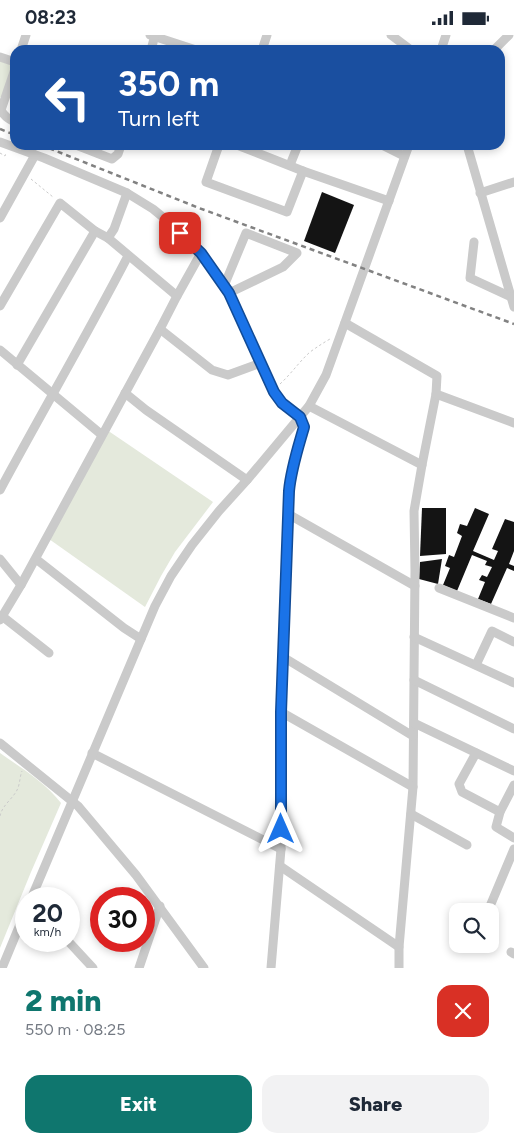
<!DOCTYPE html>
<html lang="en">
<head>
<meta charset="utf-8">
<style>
	:root { --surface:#fff; --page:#f2f2f3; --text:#1f2937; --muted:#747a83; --accent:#0f766e }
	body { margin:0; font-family:Figtree,sans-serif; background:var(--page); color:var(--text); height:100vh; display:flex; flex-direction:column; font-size:19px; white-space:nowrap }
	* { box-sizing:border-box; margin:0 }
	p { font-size:16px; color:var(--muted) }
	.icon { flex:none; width:28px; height:28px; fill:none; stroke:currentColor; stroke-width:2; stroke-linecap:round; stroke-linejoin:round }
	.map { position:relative; height:933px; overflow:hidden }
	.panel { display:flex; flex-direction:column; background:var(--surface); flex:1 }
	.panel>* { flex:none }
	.top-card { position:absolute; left:10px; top:10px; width:495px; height:105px; border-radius:15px; box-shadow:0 2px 8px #0003; background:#1a4fa0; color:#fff; overflow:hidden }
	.controls { position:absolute; left:449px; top:868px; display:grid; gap:10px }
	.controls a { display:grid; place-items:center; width:50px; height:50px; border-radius:10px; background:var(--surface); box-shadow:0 2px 8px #0003; font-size:25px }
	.speed { position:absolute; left:15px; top:852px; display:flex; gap:10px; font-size:25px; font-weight:700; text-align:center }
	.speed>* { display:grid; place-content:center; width:65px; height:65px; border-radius:50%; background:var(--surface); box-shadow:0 2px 8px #0003; line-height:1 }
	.speed small { font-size:12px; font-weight:400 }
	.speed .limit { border:8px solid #d22; background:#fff; color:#111 }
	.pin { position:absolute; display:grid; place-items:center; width:42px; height:42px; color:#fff; margin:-21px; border-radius:10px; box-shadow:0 2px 8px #0006 }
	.me { position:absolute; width:55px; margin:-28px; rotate:0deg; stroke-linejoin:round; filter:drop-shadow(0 0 4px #0008) }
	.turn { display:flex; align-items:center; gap:18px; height:105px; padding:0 25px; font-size:22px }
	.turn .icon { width:65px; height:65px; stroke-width:2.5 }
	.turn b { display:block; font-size:35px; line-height:42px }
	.round { display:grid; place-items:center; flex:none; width:52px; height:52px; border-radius:15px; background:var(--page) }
	.headline { display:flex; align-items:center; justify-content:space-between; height:85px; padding:0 25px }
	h1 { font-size:30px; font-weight:800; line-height:38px; color:var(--accent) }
	.action { display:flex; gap:10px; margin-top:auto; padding:10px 25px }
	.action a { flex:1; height:58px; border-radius:15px; background:var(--accent); color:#fff; font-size:20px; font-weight:800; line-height:58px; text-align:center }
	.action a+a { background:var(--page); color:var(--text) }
	.status { display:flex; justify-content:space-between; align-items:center; height:35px; padding:0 25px; background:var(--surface); direction:ltr }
	.status svg { height:14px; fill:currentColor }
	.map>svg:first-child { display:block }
	.green { fill:#e4e9dc }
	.building { fill:#141414 }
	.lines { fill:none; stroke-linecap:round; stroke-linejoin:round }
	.path { stroke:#cacaca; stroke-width:1; stroke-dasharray:2.5 2.5; stroke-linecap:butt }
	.minor { stroke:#cacaca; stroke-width:9 }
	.rail { stroke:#828282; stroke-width:2.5; stroke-dasharray:5 4; stroke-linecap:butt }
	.route-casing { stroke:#114b97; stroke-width:12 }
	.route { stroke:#1a73e8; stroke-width:9 }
</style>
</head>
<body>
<div class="status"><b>08:23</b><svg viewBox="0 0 49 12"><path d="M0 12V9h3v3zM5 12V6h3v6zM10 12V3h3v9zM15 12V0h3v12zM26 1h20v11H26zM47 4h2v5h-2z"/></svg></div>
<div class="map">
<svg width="514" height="933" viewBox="0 0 514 933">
	<rect width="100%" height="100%" fill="#fff"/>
	<g class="green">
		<polygon points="0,23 15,28 3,63 0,62"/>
		<polygon points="107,395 213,467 175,517 161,541 145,572 49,504"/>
		<path d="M0,718C21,733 45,747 61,768L31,837L0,913Z"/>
	</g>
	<g class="building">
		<polygon points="322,157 354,170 335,218 304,206"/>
		<polygon points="422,473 446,473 446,519 420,521"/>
		<polygon points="475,473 489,479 473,516 494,525 498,516 492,514 505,484 514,487 514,516 509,529 514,531 514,536 507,533 491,569 478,564 485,547 479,545 482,540 487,542 492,532 485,530 487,526 472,520 457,556 443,550 450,533 445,531 449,520 454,522 462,501 457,498 460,489 467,491"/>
		<polygon points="442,524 438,549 419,544 420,527"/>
	</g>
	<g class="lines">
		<g class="path">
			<polyline points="0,118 5,121 6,118"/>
			<polyline points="31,144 53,162"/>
			<path d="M280,349C291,339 299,327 310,317C317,312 323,308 330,304"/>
			<path d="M0,781C2,770 14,763 18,753C20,747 20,741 22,736"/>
		</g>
		<g class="minor">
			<polyline points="150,0 196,15"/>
			<polyline points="391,0 411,15"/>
			<polyline points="21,15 26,0"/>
			<polyline points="151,15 155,0"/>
			<polyline points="262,15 267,0"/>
			<polyline points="441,15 446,0"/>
			<polyline points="494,15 509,0"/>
			<polyline points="0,22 15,27"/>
			<path d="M15,34L1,75C4,81 8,84 15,87"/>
			<path d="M0,107L44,123L127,158L153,174L170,188L201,218L229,258L274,357L282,368L300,382L304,392C298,413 291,434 289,456L281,677V814L271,933"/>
			<polyline points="76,110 112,124 118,119 121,110"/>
			<polyline points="219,110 206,147 287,177 303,136"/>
			<polyline points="237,110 303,136 389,166"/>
			<polyline points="382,110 404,121"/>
			<polyline points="467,110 514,272"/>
			<polyline points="290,130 298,110"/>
			<polyline points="127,158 114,194 108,203 177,261"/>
			<polyline points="480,158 514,147"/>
			<polyline points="0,183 35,120"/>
			<polyline points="474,207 470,243 511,262"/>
			<polyline points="224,251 246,198 297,218 283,232 229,258"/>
			<polyline points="0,271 60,168 95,196 108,203"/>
			<polyline points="345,288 437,341 436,359 422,430 414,476 415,536 413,752 399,912 399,933"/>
			<polyline points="160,294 212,335 228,340 261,328"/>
			<polyline points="0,315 102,400"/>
			<polyline points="17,330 95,196"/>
			<polyline points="125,358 146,375 247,445"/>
			<polyline points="436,359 514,388"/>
			<polyline points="309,371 422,430"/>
			<path d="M0,455C42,377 87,300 128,221"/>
			<polyline points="288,479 415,551"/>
			<polyline points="0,524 21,550"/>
			<polyline points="36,524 124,593 141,604"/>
			<polyline points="439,553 514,583"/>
			<polyline points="2,581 49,618"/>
			<polyline points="0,585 21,550 160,294 177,261 201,218"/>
			<polyline points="414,602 514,648"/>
			<polyline points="283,622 413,701"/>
			<polyline points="476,630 492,596 514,607"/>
			<polyline points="414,645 514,694"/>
			<polyline points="281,677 413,752"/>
			<polyline points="414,688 514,736"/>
			<polyline points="0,708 78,771 136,840 204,933"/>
			<polyline points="92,718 281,814"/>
			<polyline points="476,718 459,749 462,757 500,777"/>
			<polyline points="514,750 500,777 496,792 514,803"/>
			<polyline points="411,779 467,810"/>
			<polyline points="280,831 399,912"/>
			<polyline points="31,864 141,604 155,571 171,541 192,510 219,476 247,445 309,371 326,340 409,110"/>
			<polyline points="488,876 514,814"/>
			<polyline points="68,906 93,933"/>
			<polyline points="474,911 475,909"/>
			<polyline points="511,917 514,919"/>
			<polyline points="2,933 26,875"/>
			<polyline points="139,933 160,871"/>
		</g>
		<g class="rail">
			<polyline points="0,94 15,100"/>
			<polyline points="41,110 199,173 514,289"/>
		</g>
	</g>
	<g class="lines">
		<defs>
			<path id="route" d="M180,198L201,218L229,258L274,357L282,368L300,382L304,392C298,413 291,434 289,456L281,677V794"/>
		</defs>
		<use href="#route" class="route-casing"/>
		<use href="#route" class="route"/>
	</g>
</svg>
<div class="controls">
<a><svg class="icon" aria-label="search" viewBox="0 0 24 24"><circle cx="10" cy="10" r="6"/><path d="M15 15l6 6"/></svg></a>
</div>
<div class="speed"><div>20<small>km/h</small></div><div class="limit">30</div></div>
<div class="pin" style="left:180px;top:198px;background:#d93025"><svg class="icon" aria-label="arrive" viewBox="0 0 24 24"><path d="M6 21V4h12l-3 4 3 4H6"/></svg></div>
<svg class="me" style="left:281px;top:794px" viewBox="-20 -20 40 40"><path d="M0-17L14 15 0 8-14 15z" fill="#1a73e8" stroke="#fff" stroke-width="4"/></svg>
<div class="top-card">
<div class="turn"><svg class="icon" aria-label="left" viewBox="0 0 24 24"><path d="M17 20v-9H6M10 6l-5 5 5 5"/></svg><div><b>350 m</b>Turn left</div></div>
</div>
</div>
<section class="panel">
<div class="headline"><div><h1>2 min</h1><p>550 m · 08:25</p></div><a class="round" style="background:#d93025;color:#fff"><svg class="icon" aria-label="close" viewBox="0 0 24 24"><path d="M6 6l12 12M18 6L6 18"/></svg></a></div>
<div class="action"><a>Exit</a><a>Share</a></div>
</section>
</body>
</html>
